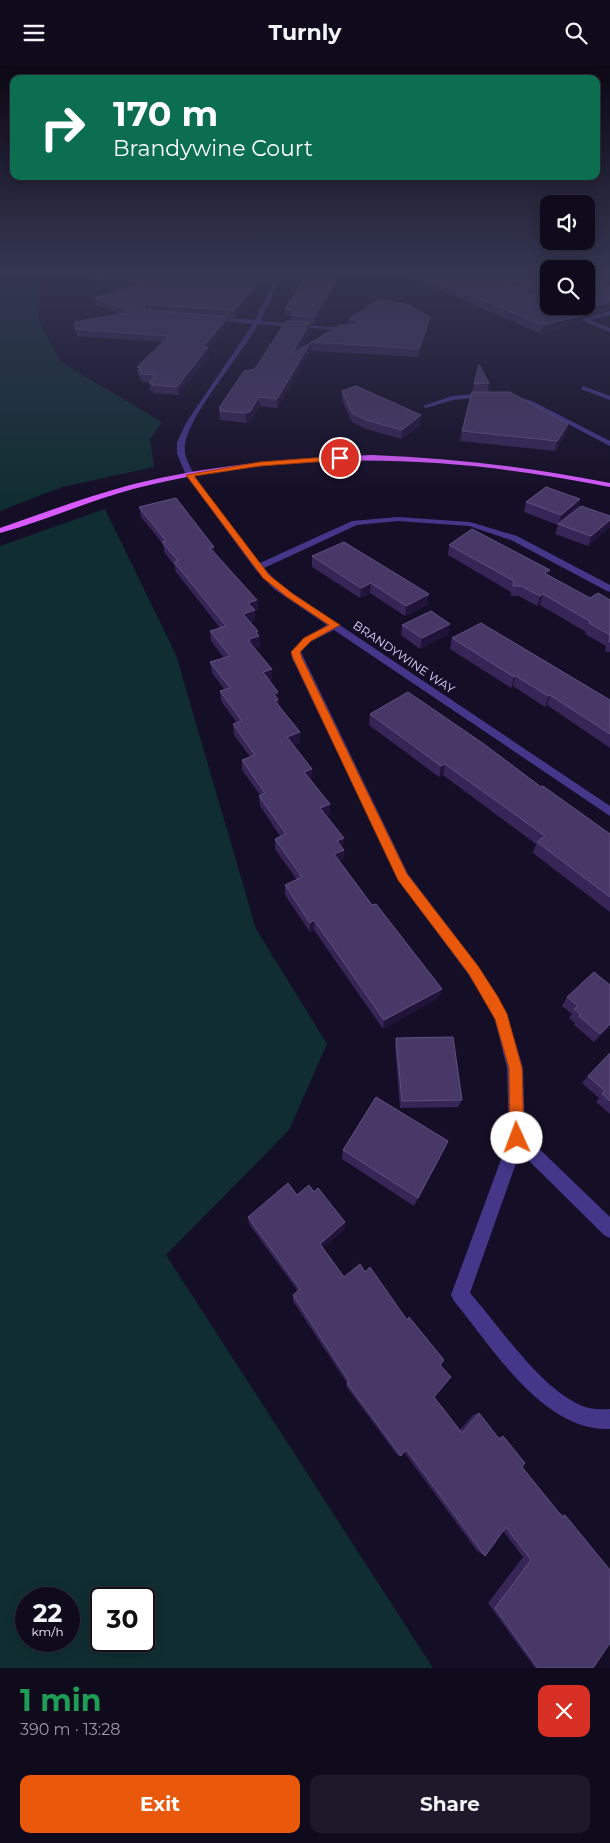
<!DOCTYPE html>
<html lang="en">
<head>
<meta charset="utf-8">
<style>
	:root { --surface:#100a1d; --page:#1e182a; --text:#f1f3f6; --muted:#9c9aa4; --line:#302b3b; --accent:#ea580c }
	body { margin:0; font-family:Montserrat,sans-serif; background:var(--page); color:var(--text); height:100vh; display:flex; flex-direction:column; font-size:19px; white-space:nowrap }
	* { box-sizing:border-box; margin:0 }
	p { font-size:16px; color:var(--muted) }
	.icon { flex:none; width:28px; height:28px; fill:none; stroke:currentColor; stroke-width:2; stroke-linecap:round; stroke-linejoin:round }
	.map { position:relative; height:1603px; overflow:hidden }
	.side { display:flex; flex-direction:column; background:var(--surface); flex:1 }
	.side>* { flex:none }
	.top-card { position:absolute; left:10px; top:10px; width:590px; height:105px; border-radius:10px; box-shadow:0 2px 12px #0003,0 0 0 1px var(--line); background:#0b6e4f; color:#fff; overflow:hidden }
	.fabs { position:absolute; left:540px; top:130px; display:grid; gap:10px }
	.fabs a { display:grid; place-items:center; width:55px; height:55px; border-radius:10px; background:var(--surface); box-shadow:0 2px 12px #0003,0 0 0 1px var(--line); font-size:25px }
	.speed { position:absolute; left:15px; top:1522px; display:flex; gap:10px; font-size:25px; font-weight:700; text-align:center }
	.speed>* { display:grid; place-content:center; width:65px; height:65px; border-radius:50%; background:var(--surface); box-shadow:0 2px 12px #0003,0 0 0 1px var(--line); line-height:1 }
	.speed small { font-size:12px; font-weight:400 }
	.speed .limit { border:2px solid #111; border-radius:8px; background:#fff; color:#111 }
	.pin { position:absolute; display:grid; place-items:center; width:42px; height:42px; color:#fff; margin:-21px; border:2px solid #fff; border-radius:50%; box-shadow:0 1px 5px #0007 }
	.me { position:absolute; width:55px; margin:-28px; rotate:358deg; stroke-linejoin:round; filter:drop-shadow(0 0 4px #0008) }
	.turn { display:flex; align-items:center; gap:18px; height:105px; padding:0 20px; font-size:22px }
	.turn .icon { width:65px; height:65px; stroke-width:2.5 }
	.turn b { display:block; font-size:35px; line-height:42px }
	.round { display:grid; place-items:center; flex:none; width:52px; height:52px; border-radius:10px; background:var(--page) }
	.headline { display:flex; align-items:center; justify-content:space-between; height:85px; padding:0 20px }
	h1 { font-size:30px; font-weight:700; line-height:38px; color:#1e9e55 }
	.button { display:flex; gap:10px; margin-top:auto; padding:10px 20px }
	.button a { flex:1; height:58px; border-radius:10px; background:var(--accent); color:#fff; font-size:20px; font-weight:700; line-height:58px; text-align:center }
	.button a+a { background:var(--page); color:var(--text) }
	header { display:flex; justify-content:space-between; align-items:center; height:65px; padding:0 20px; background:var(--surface); font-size:22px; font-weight:700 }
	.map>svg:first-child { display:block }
	.green { fill:#102e31; fill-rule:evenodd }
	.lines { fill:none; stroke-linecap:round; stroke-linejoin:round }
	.minor { fill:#443689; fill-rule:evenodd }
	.major { fill:#d85bff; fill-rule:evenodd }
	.wall { fill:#362556 }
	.shaded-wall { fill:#21143b }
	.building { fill:#483868; stroke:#605080 }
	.route { fill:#ea580c; stroke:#983908 }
	.labels { text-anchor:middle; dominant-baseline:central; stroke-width:4; stroke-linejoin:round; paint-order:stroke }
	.far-street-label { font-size:12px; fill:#dfd4ff; stroke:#150e27 }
</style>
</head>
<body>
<header><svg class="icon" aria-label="menu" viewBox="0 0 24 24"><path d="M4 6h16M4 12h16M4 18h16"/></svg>Turnly<svg class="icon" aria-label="search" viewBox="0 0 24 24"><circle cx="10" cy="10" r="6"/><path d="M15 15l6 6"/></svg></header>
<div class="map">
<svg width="610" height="1603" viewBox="0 0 610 1603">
	<rect width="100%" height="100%" fill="#150e27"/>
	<g class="green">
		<polygon points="0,207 42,207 38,254 61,297 162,357 150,374 154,402 62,422 0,446"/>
		<path d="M105,444L176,590L256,864L327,979L289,1065L166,1190L433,1603H0V481ZM26,1534H69V1576H26ZM101,1534H144V1576H101Z"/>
	</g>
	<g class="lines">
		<g class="minor">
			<path d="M266,207H270L278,220L260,256L353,264L350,266L258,259C243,290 181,357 185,387C187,410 243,476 260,498L352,456L398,452L470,457L517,471L610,520V527L607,526L511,475L469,461L398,456L357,460L264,503L280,520L610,741V751L334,565L310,577L301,587L408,809L478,901L507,949L523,1003L525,1070L610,1152V1173L604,1170L520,1087L470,1228C499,1261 537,1318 576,1338C586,1344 599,1345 610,1344V1364C543,1367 492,1282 454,1236L451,1230L509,1073L507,1003L495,955L488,941L468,909L399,816L292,593L291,587L304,573L327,560L274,524L255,504L186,410L177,389V377L186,358L253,259L210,254L213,252L255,255L272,220Z"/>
			<polygon points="548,240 585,253 610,246 610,250 590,255 610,263 610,267 548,242"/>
			<polygon points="583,321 610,331 610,335 581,324"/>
			<polygon points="487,328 489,329 489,331 453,335 426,343 423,341 452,331"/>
			<polygon points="509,330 532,336 610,376 610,381 528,338 507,333 507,331"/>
		</g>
		<path class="major" d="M372,390C453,393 530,402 610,418V422C450,390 293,383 133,424C88,436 45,456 0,468V463C43,448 86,432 130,420C209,400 290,393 372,390Z"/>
	</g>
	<g class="wall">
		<polygon points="71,207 267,207 269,212 269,218 262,218 234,253 228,252 229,259 209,283 209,290 178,330 153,328 153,326 150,326 150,317 142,317 141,314 140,314 139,310 138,310 137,302 162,277 77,271 75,264 120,249 96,240 95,233 137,220 84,215"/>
		<polygon points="271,207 344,207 314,259 310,259 310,266 300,285 340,260 348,260 349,254 429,260 418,292 311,286 277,343 260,341 251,356 246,358 220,355 219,343 255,304 291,256 291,251 285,251 285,244 300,221 280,219"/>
		<polygon points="393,207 549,207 549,241 586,241 586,207 610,207 610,245 585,251 584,251 582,258 541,269 440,225 440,227"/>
		<polygon points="489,318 488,327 566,369 555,386 460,376 462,366 473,327 474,319"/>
		<polygon points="342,326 420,360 401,374 366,364 352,357 342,335"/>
		<polygon points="526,437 578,443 610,462 588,481 555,469 558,460 524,447"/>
		<polygon points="139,442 215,488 257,535 258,546 255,546 255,556 250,557 258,569 260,581 255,583 272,614 269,616 278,627 279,640 300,678 293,680 312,714 310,715 330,739 329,750 326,751 344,785 343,795 340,796 372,840 442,924 439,932 383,964 314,865 310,867 285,830 285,820 297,815 275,784 275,774 280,771 260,741 259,731 260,730 242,705 242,695 250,692 234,670 233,659 237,658 221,636 220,626 224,624 212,608 210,597 224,593 211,576 210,566 220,563 176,507 174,500 164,487 163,479 141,452"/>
		<polygon points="449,480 550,505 549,511 590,533 610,535 610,587 605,587 606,581 585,569 586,567 540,540 537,541 519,531 511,531 511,527 448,490"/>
		<polygon points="312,491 429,529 427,540 405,551 370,528 360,533 312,502"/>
		<polygon points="402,560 448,569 420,584 401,570"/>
		<polygon points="452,573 610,635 610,683 547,640 545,642 513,621 511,623 450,584"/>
		<polygon points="370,649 541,722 610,769 610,847 533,788 536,779 443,710 439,712 369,660"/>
		<polygon points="567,932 610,962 594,977 574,960 575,958 569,953 572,949 562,941"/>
		<polygon points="396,973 462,1035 458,1042 400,1043 395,981"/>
		<polygon points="610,988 610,1049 596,1037 599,1033 582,1018 588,1011"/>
		<polygon points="448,1076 444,1086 414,1141 342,1094 343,1085"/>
		<polygon points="314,1127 345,1157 344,1164 323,1183 344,1212 365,1207 440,1300 434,1332 460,1365 473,1350 479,1348 498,1372 503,1371 522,1402 560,1448 565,1450 593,1603 535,1603 488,1538 523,1492 503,1466 485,1491 478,1487 404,1387 401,1391 398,1391 346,1321 347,1318 293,1236 293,1230 298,1226 249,1159 248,1152 297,1130"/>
	</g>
	<g class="shaded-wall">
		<polygon points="341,207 344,207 314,259 314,252"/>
		<polygon points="262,211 262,218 234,253 234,246"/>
		<polygon points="610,237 610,245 585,251 587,243"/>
		<polygon points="148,239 149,246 145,248 144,241"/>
		<polygon points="584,250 582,258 541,269 542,260"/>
		<polygon points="228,252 229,259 209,283 209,290 178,330 177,322 203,282"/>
		<polygon points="430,252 429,260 418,292 419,284"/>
		<polygon points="310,257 310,266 292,298 292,289"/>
		<polygon points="311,277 311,286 277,343 277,334"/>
		<polygon points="259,332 260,341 251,356 246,358 245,348"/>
		<polygon points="421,350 420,360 401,374 402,365"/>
		<polygon points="568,359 566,369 555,386 557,376"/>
		<polygon points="580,434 578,444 558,460 561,450"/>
		<polygon points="610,455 610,462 588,481 591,471"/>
		<polygon points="214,482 215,492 210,483"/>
		<polygon points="550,505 548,515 544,508"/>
		<polygon points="371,518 370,528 360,533 361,523"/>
		<polygon points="429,529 427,540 405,551 406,541"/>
		<polygon points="543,529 540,540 537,541 540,531"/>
		<polygon points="257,535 258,546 255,546 255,556 244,559 243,549 248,538"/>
		<polygon points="450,559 448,569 420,584 422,573"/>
		<polygon points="258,566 258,571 259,571 260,581 250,585 249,574 256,567"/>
		<polygon points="272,604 272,614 263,618 263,607"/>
		<polygon points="516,611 513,621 511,623 514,612"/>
		<polygon points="278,627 279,645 276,646 274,629"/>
		<polygon points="550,630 547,640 545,642 548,631"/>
		<polygon points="300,667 300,678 287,682 287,672"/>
		<polygon points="445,699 443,710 439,712 441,701"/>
		<polygon points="312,704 312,714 304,717 304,707"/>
		<polygon points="330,739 329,750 320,753 320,743"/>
		<polygon points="344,773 343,783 336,786 337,776"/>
		<polygon points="344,785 343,795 334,799 334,789"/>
		<polygon points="314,855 314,865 310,867 310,858"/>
		<polygon points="442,924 439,932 383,964 384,955"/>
		<polygon points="610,959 610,962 594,977 600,969"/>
		<polygon points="448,1076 444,1086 414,1141 418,1133"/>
		<polygon points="345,1157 344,1164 320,1186 320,1179"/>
	</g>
	<g class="building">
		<polygon points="81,207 267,207 269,212 262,211 234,246 148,239 144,241 145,245 228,252 203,282 208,282 177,322 152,320 153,318 149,318 155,310 140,309 143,306 138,306 141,303 137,302 169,271 75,264 75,257 132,247 95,233 153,215 83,208"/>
		<polygon points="276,207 341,207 314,252 291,250 294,245 285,244 305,214 279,212"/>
		<polygon points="411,207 476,207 549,236 549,241 563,241 584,250 542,260 441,217 440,219"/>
		<polygon points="492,207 549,207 549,228"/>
		<polygon points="586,207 610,207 610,215 588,208 586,209"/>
		<polygon points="586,210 587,214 610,222 610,237 587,243 583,241 586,241"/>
		<polygon points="380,234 408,240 430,252 419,284 311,277 277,334 259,332 250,347 245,348 220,346 221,343 219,343 244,306 255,304 286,256 310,257 292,289 340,260 355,260 359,256 349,254"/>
		<polygon points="479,300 489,318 474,319"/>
		<polygon points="356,321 421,350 402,365 366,355 352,348 342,326"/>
		<polygon points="472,327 510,327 568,359 557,376 462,366"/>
		<polygon points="546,422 580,434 561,450 526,437"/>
		<polygon points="176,433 214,482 210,483 257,535 248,538 255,545 243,549 258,566 256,567 259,571 249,574 250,578 272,604 263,607 278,627 274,629 278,635 275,636 300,667 287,672 312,704 304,707 330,739 320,743 344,773 337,776 344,785 334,789 372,840 376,839 442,924 384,955 314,855 310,858 285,820 302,812 275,774 286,769 259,731 265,728 242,695 255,690 233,659 242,656 220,626 230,623 210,597 230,591 210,566 226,561 174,497 178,496 162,477 166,476 139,442"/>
		<polygon points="581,441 610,451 610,455 591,471 558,459"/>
		<polygon points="472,464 550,505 544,508 590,533 598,528 610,535 610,577 609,577 610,570 589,558 591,557 543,529 540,531 521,521 513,521 514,516 449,480"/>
		<polygon points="344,477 429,529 406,541 371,518 361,523 312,491"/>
		<polygon points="431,546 450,559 422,573 402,560"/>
		<polygon points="481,558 610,635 610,669 550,630 548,631 516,611 514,612 452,573"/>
		<polygon points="408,627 484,679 541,722 543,721 610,769 610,832 537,777 545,771 445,699 441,701 370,649"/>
		<polygon points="594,907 610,920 610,959 600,969 579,951 581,950 574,944 578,941 567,932"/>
		<polygon points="453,972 462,1035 402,1036 396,973"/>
		<polygon points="610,988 610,1036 602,1029 605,1026 588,1011"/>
		<polygon points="376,1032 448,1076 418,1133 343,1085"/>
		<polygon points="288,1118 297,1130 309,1120 314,1127 318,1123 345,1157 320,1179 344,1212 360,1199 365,1207 370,1202 407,1255 409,1252 444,1295 440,1300 451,1312 434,1332 462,1368 479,1348 500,1375 503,1371 525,1398 522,1402 563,1453 565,1450 610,1505 610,1578 593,1603 538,1603 495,1543 531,1495 506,1462 485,1491 406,1384 401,1391 347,1318 349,1316 293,1230 300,1224 248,1152"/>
	</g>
	<linearGradient id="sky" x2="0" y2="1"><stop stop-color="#0c0815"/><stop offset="0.48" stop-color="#353652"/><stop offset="1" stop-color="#353652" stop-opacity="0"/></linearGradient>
	<rect width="610" height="431" fill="url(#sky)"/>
	<polygon class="route" points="340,391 342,395 260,401 194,411 269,510 293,529 340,560 311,576 300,587 302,593 407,809 478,901 498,932 507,949 522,1003 524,1073 522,1078 517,1080 512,1078 510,1073 509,1003 495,954 469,909 398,815 293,593 291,587 304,573 329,560 287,532 263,513 186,410 260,397"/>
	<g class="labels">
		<g class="far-street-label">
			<text transform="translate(404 592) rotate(34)">BRANDYWINE WAY</text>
		</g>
	</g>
</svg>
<div class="fabs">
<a><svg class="icon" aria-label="sound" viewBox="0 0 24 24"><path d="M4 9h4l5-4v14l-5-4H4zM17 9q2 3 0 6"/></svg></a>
<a><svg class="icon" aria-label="search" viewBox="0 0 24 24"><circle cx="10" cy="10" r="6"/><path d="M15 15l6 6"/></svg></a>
</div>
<div class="speed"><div>22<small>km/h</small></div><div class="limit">30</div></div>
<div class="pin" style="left:340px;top:393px;background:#d93025"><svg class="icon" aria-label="arrive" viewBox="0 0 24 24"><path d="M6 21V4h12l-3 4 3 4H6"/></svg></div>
<svg class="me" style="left:517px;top:1073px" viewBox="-20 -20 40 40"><circle r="19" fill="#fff"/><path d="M0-13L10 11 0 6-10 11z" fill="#ea580c"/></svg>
<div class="top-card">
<div class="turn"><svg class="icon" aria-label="right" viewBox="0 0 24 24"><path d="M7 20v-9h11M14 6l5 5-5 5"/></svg><div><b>170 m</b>Brandywine Court</div></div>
</div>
</div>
<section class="side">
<div class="headline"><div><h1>1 min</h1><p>390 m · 13:28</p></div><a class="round" style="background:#d93025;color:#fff"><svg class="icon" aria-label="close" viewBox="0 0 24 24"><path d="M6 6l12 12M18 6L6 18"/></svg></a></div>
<div class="button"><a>Exit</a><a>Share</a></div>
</section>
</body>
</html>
